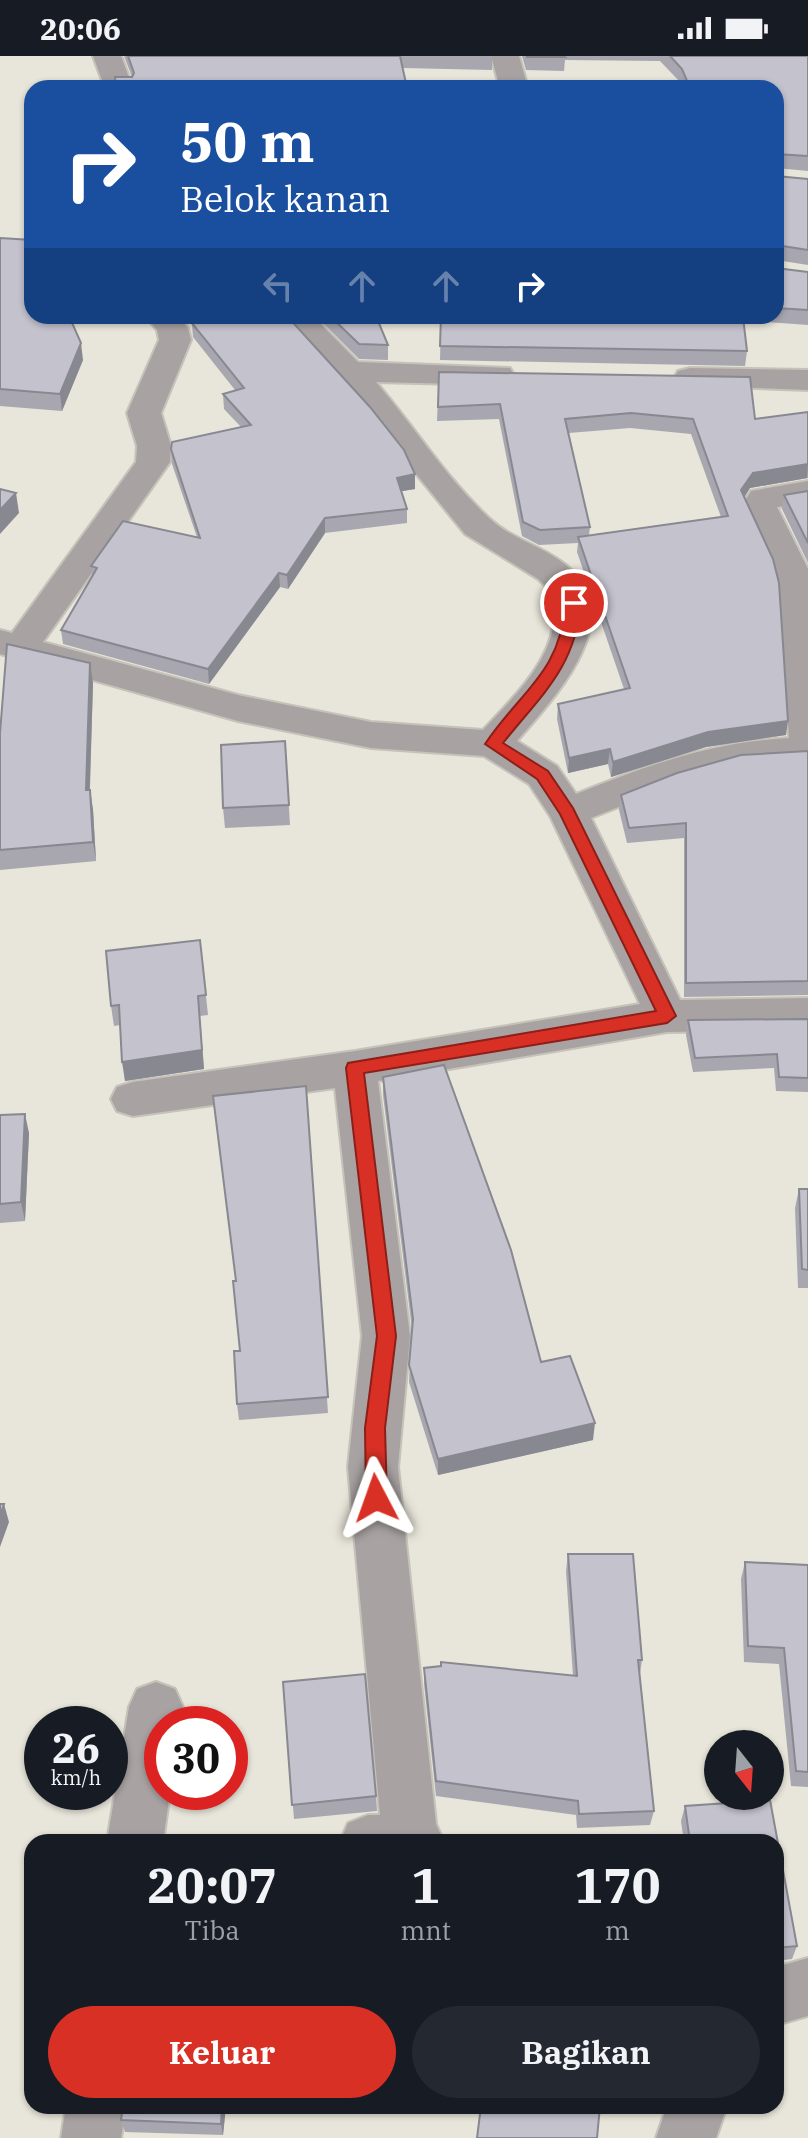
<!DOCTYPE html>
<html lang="id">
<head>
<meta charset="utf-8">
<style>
	:root { --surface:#171b24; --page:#242831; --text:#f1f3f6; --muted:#9ea1a6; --accent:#d93025 }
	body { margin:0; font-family:"IBM Plex Serif",serif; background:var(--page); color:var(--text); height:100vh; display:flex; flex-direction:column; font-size:30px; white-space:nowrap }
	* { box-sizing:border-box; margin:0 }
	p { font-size:26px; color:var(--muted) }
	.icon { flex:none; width:44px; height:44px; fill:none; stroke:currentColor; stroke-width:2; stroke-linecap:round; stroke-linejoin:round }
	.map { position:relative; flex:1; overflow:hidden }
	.drawer { position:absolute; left:24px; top:1778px; width:760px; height:280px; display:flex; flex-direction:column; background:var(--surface); border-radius:24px; box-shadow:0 2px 6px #0004 }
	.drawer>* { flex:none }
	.guide { position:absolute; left:24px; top:24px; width:760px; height:244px; border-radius:24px; box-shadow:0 2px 6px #0004; background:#1a4fa0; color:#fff; overflow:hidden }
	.needle { width:52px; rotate:163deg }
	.buttons { position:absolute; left:704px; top:1674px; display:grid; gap:16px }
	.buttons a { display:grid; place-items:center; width:80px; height:80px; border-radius:50%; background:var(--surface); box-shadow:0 2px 6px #0004; font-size:40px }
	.speed { position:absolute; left:24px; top:1650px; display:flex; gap:16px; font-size:40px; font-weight:700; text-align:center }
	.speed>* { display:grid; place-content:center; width:104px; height:104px; border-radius:50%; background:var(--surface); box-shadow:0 2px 6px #0004; line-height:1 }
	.speed small { font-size:20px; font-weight:400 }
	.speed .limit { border:12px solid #d22; background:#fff; color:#111 }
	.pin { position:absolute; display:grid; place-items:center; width:68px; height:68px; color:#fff; margin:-34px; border:4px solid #fff; border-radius:50%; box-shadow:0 2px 8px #0007 }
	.me { position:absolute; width:88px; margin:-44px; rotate:356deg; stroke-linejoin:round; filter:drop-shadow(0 0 6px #0008) }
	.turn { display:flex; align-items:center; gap:28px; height:168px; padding:0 24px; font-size:36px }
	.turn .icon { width:104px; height:104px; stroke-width:2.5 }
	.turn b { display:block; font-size:56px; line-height:68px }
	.lanes { display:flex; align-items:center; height:76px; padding:0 24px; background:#0003; justify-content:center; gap:40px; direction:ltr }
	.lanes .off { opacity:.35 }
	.eta { display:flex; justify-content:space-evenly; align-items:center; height:136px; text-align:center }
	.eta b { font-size:48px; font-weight:800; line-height:56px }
	.primary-button { display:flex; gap:16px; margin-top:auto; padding:16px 24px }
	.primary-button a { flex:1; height:92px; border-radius:48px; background:var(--accent); color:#fff; font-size:32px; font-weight:800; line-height:92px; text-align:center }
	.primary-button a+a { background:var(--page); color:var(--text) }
	.status { display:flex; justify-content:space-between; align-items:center; height:56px; padding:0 40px; background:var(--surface); direction:ltr }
	.status svg { height:22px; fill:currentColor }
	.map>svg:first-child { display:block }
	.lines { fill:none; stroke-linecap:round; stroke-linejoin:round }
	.minor-casing { stroke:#c5c3b9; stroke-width:4 }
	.minor { fill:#a8a2a2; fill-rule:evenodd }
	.wall { fill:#a8a7b0; fill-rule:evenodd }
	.shaded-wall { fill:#888890 }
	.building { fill:#c3c2cd; stroke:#888890; stroke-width:2 }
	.route { fill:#d93025; stroke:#8d1f18; stroke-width:2 }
</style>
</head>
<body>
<div class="status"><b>20:06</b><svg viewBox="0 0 49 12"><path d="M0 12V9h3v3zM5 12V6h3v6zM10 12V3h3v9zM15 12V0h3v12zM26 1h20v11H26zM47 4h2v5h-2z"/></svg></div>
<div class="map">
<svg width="808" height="2082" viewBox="0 0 808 2082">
	<rect width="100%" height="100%" fill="#e8e5da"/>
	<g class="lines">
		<defs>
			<g id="minor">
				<polygon points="93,0 121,0 133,32 105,32"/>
				<polygon points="491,0 519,0 528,32 500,32"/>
				<path d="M145,260H178L188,272L191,284L161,357L171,390L170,406L43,586L238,639L371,666L483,674C518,636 566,593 552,536L538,523L465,478L361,350L279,260H313L358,306L510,312L514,319L510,326L498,329L376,326C414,370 446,422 489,462C511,483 543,490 566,509C631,562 554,642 517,685L557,710L576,738C648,709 711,686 789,682L780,541L774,517L742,450L751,435L808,425V447L777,451L808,513V707L738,711L674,729L591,762L680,944L808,942V974L667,976L378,1025L410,1280L398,1411L436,1768L444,1786H340L348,1767L368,1759H380L348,1411L362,1280L335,1032L133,1060L117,1055L111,1043L117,1031L133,1026L355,995L640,948L550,760L529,728L484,700L371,692L238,665L0,598V574L12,577L136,406L137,390L127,357L159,284L157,274Z"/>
				<polygon points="690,312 808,314 808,334 678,329 674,322 678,315"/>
				<polygon points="156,1626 175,1633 183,1651 180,1668 162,1668 162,1736 170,1736 163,1786 107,1786 129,1651 137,1633"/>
				<polygon points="808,1902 808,1960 776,1969 776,1911"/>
				<polygon points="66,2050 126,2050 121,2082 61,2082"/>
				<polygon points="667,2050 727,2050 716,2082 656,2082"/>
			</g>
		</defs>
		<use href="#minor" class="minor-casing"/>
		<use href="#minor" class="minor"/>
	</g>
	<g class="wall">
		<polygon points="124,0 492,0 492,14 403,12 132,21"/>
		<polygon points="522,0 808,0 808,115 776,112 776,32 683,32 681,27 660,5 565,4 564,15 526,14"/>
		<polygon points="776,120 808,123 808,209 776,204"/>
		<polygon points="0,182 83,304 62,355 0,350"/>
		<polygon points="776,212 808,216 808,269 766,266 766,260 776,260"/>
		<polygon points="184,260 287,260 415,418 415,433 401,435 407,453 407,467 325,477 288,533 280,531 209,628 63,588 61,574 92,520 91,510 197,481 172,408 171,393 241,371 224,353 223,338 235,334 193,281 192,269"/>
		<polygon points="316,260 376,260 388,289 388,304 359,303"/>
		<polygon points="441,260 747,295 745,310 440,304"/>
		<path d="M439,316L755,363L808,356V422L750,432L745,441L786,679L706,691L611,721L608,708L568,717L557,663L558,648L624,633L577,496L578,487L539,489L522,480L499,363L437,365ZM630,372L691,378L721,461L589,479L590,471L569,377Z"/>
		<polygon points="808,435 808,507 782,453 784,439"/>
		<polygon points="93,627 90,734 93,754 96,805 0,814 0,677"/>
		<polygon points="285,685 290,769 225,772 223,752"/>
		<polygon points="808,695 808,939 684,941 684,782 627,787 619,754 621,739"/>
		<polygon points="200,884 208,959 200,960 204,1013 125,1025 120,969 114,970 111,950"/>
		<polygon points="808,963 808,1036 776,1035 774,1012 693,1016 686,979 688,964"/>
		<polygon points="383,1021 541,1306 593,1384 438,1419 409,1326 412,1273 383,1039"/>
		<polygon points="306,1030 328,1357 239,1364 237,1348 240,1295 236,1225"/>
		<polygon points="0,1059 29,1077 25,1165 0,1167"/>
		<polygon points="799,1133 808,1133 808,1232 798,1232 795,1152"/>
		<polygon points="568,1498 642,1604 640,1618 654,1755 650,1769 577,1772 576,1759 436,1740 424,1628 424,1612 573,1620 566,1515"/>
		<polygon points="745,1506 808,1509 808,1731 791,1730 779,1608 744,1606 741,1523"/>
		<polygon points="283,1626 376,1740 377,1755 294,1763"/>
		<polygon points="770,1744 797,1890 792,1903 776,1905 776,1786 684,1786 681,1765 685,1750"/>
		<polygon points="123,2050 226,2050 223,2079 125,2076 121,2064"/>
	</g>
	<g class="shaded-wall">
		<polygon points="81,287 83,304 62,355 60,338"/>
		<polygon points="808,408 807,422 750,432 739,448 741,434 753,417"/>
		<polygon points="415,418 415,433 397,436 397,422"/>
		<polygon points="16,437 19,457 0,478 0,454"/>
		<polygon points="325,462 325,477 288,533 287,519"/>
		<polygon points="279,517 280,531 209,628 208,613"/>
		<polygon points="90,607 93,627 89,754 86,734"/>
		<polygon points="788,665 786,679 706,691 611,721 613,706 708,676"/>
		<polygon points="610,693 608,708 568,717 569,702"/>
		<polygon points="90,734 93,754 96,805 93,786"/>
		<polygon points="198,940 204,1013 125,1025 122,1006"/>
		<polygon points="25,1058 29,1077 25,1165 21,1146"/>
		<polygon points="595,1367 593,1384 438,1419 438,1403"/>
		<polygon points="4,1448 9,1466 0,1491 0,1460"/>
		<polygon points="222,2050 226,2050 223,2079 221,2068"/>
	</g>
	<g class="building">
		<polygon points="128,0 400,0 407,32 116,32 115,21 132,21 134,17"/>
		<polygon points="527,0 564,0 565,1 527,1"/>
		<polygon points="670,0 808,0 808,100 776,98 776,32 690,32 682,13"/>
		<polygon points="776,120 808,123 808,194 776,189 776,191"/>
		<polygon points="0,182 32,184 32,260 69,260 81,287 60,338 0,333"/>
		<polygon points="776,212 808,216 808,254 776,252"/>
		<polygon points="195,260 287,260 370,351 404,394 415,418 397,422 407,453 325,462 287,519 279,517 208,613 61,574 97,512 91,510 123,465 200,482 171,393 172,386 251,369 223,338 244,332 192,267 191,263 197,262"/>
		<polygon points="330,260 376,260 388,289 359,288"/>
		<polygon points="441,260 743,261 747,295 440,290"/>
		<polygon points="439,316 750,321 755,363 808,356 808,408 753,417 741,434 773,503 779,527 788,665 708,676 613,706 610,693 569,702 558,648 630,632 578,481 728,460 693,363 631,357 565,363 590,471 540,474 523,466 500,348 438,351"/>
		<polygon points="0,433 16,437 0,454"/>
		<polygon points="808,435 808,487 784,439"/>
		<polygon points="7,588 90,607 86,734 90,734 93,786 0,794 0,677"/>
		<polygon points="285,685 289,749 223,752 221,689"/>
		<polygon points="808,695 808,925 686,927 686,767 629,772 621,739 677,717 741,699"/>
		<polygon points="200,884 206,939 198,940 202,994 122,1006 119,949 111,950 106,895"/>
		<polygon points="808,963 808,1022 779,1021 777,998 695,1002 688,964"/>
		<polygon points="444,1009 511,1194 541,1306 570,1300 595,1367 438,1403 409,1309 413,1263 383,1021"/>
		<polygon points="306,1030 328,1341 237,1348 234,1295 240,1295 233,1225 236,1225 213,1040"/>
		<polygon points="25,1058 21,1146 0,1148 0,1059"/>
		<polygon points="799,1133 808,1133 808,1214 802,1213"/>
		<polygon points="0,1448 4,1448 0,1460"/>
		<polygon points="568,1498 633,1498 642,1604 638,1604 654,1755 579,1758 578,1745 436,1725 424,1612 441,1610 441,1606 577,1620"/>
		<polygon points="745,1506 808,1509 808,1716 796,1715 784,1592 748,1590"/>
		<polygon points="365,1618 376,1740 292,1749 283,1626"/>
		<polygon points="770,1744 797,1890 776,1892 776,1786 690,1786 685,1750"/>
		<polygon points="123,2050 222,2050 221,2068 121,2064"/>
		<polygon points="481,2050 600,2050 597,2082 477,2082"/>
	</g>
	<path class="route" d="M574,542L581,547C575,612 542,638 503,687L548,715L573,752L676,960L667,967L364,1017L396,1280L385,1372L387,1442L384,1449L376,1451L369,1449L366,1442L365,1372L377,1280L346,1012L348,1007L656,955L560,758L537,723L485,688C522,633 559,619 566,547Z"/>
</svg>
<div class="buttons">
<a><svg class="needle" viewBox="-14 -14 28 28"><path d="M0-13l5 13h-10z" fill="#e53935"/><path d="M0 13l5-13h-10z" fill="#9ea1a6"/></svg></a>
</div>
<div class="speed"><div>26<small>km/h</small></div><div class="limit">30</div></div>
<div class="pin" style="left:574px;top:547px;background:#d93025"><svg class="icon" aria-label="arrive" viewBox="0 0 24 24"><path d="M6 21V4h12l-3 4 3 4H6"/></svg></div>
<svg class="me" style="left:376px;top:1442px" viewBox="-20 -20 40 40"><path d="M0-17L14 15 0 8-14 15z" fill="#d93025" stroke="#fff" stroke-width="4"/></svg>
<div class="guide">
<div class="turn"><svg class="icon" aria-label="right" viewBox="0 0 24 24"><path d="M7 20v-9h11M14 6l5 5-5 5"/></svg><div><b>50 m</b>Belok kanan</div></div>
<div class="lanes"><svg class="icon off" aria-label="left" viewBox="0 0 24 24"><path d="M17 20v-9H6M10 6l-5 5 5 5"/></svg><svg class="icon off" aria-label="ahead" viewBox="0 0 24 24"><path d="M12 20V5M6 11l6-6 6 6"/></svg><svg class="icon off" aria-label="ahead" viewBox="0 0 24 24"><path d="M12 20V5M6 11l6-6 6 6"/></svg><svg class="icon" aria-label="right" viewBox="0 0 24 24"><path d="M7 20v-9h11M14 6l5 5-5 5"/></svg></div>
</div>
<section class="drawer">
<div class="eta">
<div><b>20:07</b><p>Tiba</p></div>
<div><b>1</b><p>mnt</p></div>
<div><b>170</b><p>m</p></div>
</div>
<div class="primary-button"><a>Keluar</a><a>Bagikan</a></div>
</section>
</div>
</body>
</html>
